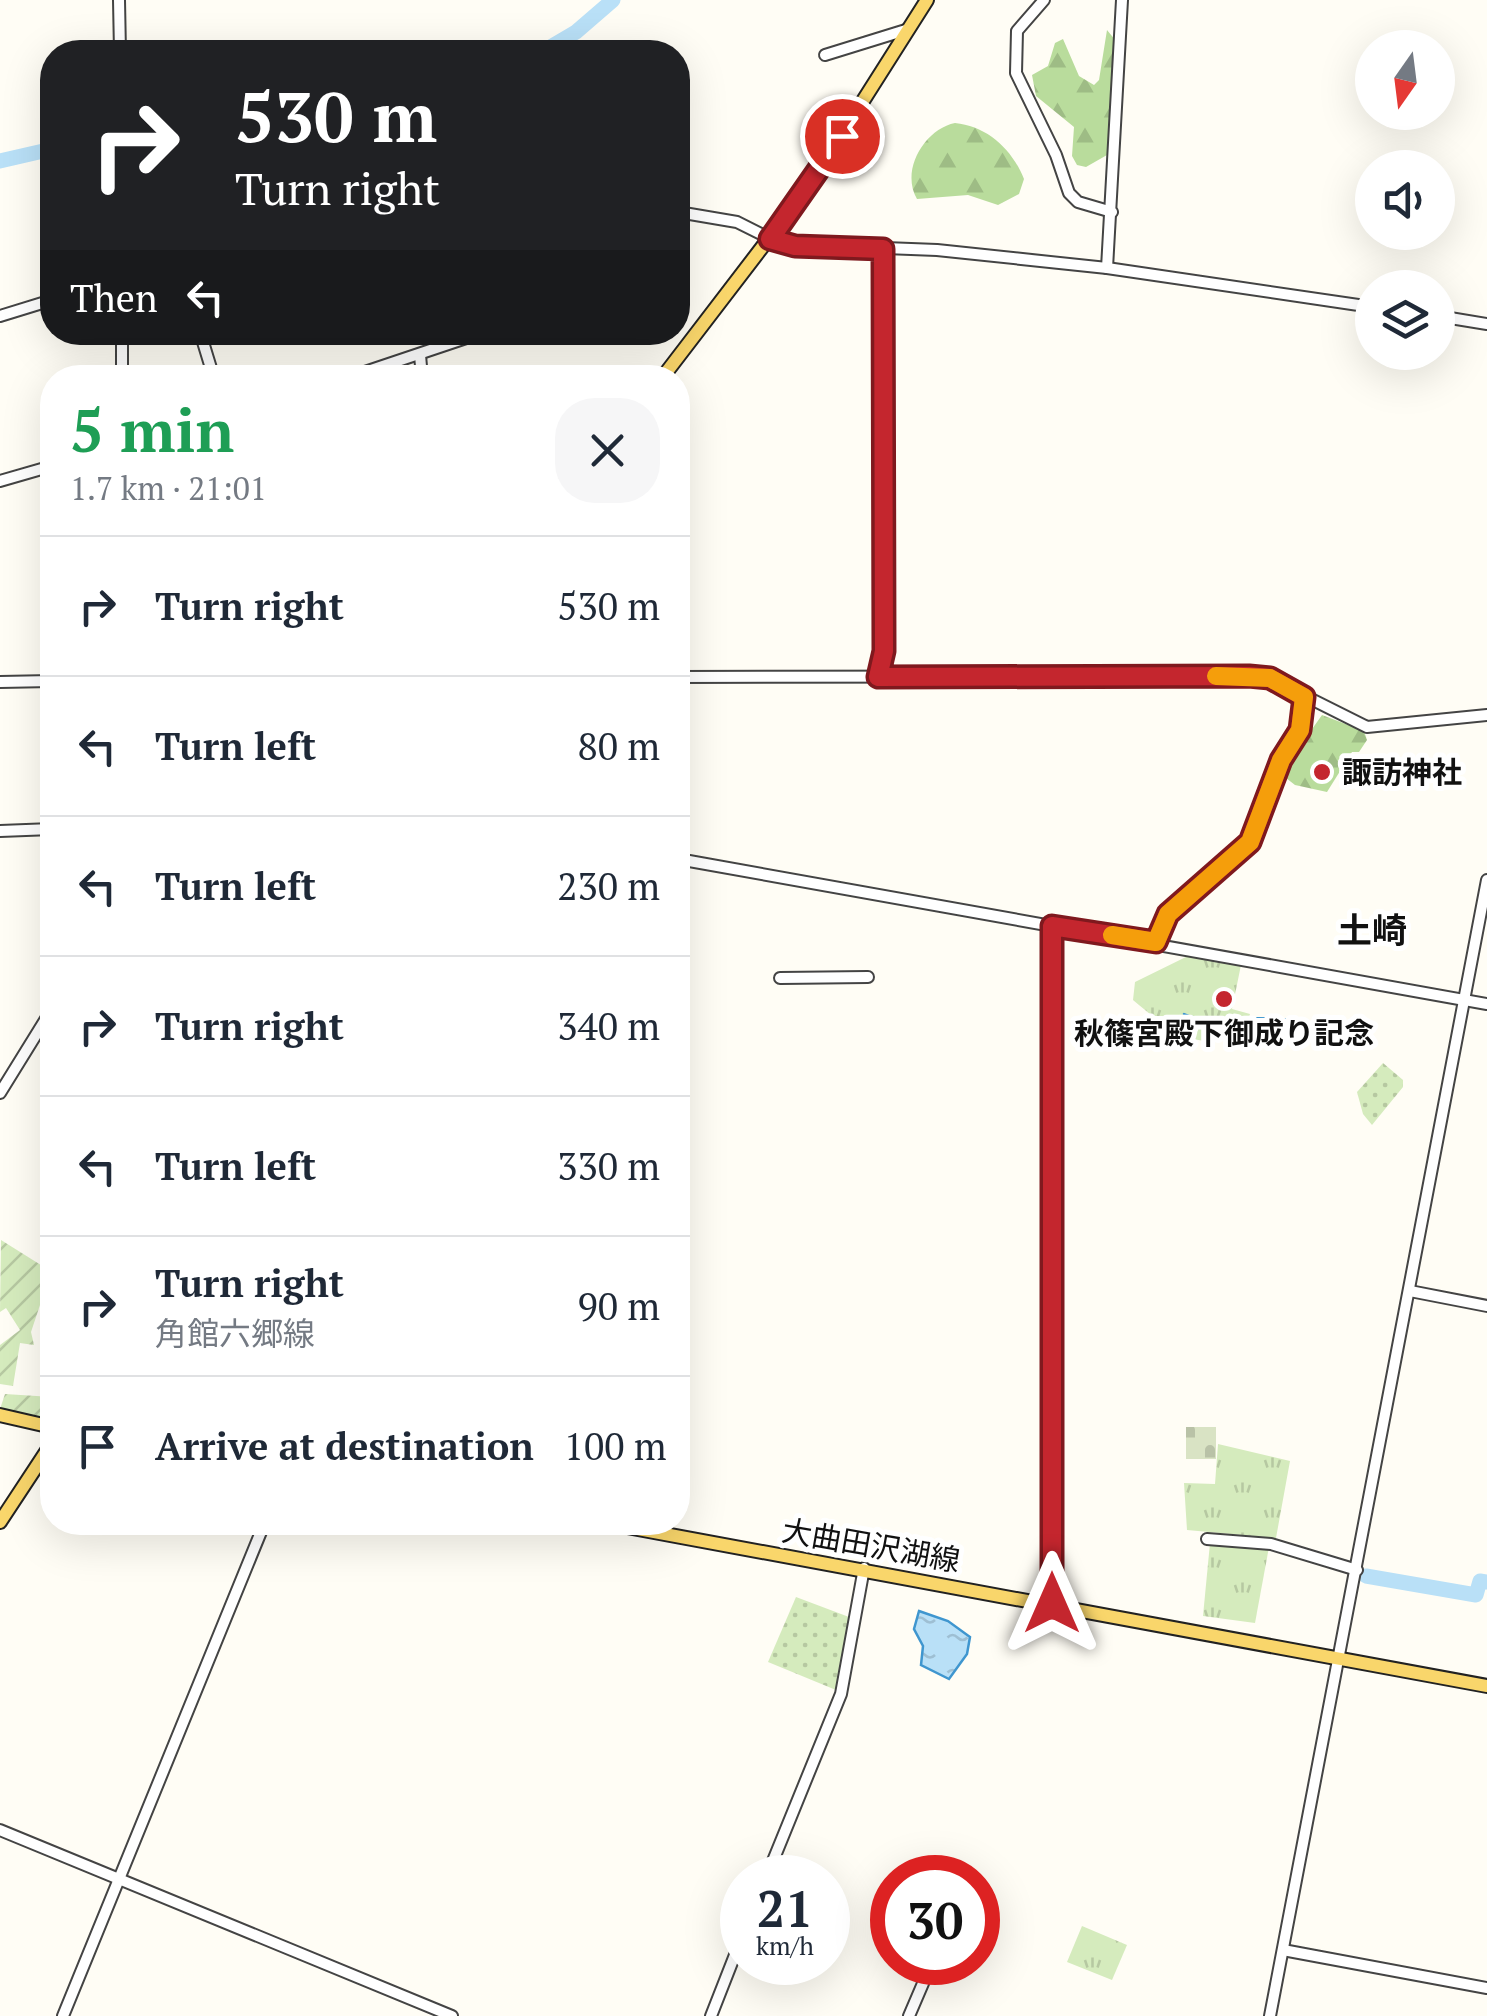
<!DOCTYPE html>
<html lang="en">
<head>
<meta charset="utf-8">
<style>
	:root { --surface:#fff; --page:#f6f6f7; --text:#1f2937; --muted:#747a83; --line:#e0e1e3 }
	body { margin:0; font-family:"PT Serif","Noto Sans JP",serif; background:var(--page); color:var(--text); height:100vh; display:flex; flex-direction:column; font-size:38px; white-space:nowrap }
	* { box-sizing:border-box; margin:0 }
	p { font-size:32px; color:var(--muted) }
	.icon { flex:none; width:55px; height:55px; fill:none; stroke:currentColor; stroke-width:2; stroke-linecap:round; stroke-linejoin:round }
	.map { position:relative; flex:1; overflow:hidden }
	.panel { position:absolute; left:40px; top:365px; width:650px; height:1170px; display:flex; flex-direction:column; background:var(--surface); border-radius:40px; box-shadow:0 10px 40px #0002 }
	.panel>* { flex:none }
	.top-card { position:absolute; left:40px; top:40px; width:650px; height:305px; border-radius:40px; box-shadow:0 10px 40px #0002; background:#202124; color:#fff; overflow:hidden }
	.needle { width:65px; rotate:194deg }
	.tools { position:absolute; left:1355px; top:30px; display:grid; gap:20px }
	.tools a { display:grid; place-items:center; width:100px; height:100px; border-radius:50%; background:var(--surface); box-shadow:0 10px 40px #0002; font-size:50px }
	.speed { position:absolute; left:720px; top:1855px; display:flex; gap:20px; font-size:50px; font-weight:700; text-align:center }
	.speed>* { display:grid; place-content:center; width:130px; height:130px; border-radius:50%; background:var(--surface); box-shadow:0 10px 40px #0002; line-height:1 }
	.speed small { font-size:25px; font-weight:400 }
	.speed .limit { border:15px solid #d22; background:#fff; color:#111 }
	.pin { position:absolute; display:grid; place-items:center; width:85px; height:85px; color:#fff; margin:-42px; border:5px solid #fff; border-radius:50%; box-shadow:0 2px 10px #0007 }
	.me { position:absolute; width:110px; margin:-55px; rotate:0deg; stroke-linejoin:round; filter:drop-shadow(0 0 8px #0008) }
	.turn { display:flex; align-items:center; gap:35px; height:210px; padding:0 30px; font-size:45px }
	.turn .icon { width:130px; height:130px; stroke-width:2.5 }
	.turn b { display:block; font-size:70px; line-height:85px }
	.then { display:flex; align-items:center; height:95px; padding:0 30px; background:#0003; gap:20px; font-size:38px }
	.round { display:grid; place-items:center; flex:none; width:105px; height:105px; border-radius:40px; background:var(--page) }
	.headline { display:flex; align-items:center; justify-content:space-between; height:170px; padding:0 30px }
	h1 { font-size:60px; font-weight:700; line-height:75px; color:#1e9e55 }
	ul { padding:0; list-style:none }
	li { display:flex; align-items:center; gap:30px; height:140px; padding:0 30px; border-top:2px solid var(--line) }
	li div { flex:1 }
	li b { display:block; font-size:38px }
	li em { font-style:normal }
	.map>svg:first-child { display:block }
	.grass { fill:url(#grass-dots) }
	.forest { fill:url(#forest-firs) }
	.cemetery { fill:url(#cemetery-stones) }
	.park { fill:url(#park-tufts) }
	.garden { fill:url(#garden-furrows) }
	.water { fill:url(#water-ripples); stroke:#3f96cf; stroke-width:2.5 }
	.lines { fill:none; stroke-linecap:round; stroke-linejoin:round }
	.stream { stroke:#3f96cf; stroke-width:2.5 }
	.river { stroke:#b9e0f7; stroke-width:15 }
	.minor-casing { stroke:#444; stroke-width:14 }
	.major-casing { stroke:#222; stroke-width:16 }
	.minor { stroke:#fff; stroke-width:10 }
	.major { stroke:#f9d66b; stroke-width:12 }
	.route-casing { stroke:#7f191e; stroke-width:25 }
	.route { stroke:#c4262e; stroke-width:18 }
	.slow { stroke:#f59e0b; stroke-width:18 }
	.poi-dot { fill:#c4262e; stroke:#fff; stroke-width:4 }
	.labels { text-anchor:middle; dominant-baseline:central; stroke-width:10; stroke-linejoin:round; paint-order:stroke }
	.poi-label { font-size:30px; font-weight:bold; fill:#111; stroke:#fff; text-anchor:start }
	.street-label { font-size:30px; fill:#111; stroke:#fff }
	.quarter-label { font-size:35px; font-weight:bold; fill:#111; stroke:#fff }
</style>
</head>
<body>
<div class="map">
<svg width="1487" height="2016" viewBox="0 0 1487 2016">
	<defs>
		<pattern id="grass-dots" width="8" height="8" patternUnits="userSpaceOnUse" patternTransform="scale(2.5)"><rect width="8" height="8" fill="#d5ebbd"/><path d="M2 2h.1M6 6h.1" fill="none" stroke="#b6c8a1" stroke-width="1.8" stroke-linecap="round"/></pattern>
		<pattern id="forest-firs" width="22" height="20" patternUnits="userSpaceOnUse" patternTransform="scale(2.5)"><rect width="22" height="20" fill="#b9dc9c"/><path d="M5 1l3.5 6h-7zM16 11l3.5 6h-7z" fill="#9ebc85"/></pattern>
		<pattern id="cemetery-stones" width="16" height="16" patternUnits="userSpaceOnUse" patternTransform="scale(2.5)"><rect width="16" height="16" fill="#d9e3c4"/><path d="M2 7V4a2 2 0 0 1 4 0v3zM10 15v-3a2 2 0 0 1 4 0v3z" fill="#b9c2a7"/></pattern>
		<pattern id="park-tufts" width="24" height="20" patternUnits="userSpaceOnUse" patternTransform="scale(2.5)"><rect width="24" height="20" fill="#d5ebbd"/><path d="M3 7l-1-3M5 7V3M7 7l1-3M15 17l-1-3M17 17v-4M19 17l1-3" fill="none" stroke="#b6c8a1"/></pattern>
		<pattern id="garden-furrows" width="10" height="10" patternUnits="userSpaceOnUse" patternTransform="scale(2.5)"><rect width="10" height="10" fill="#d5ebbd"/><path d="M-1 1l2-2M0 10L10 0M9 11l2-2" fill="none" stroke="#b6c8a1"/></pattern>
		<pattern id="water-ripples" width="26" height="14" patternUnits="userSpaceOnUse" patternTransform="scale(2.5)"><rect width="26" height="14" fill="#b9e0f7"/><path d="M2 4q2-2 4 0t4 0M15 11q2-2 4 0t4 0" fill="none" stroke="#9ebfd3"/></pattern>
	</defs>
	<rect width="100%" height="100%" fill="#fffdf5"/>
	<g class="grass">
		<polygon points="1383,1063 1403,1080 1403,1087 1372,1125 1363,1114 1357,1092"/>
		<polygon points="796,1597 849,1617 836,1690 768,1662"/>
	</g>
	<g class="forest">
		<polygon points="1107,30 1116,41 1110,148 1107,155 1086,167 1077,165 1072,156 1074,127 1036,96 1032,75 1048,66 1055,43 1063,39 1079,76 1094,85 1099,80"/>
		<path d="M955,123C987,126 1012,149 1024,179L1019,194L998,205L968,195L917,199C900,170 925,129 955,123Z"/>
		<polygon points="1322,715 1364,731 1367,740 1359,752 1352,752 1327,792 1295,785 1286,778 1293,756"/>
	</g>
	<rect class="cemetery" x="1186" y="1427" width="30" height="32"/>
	<g class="park">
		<path d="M1192,954L1241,965L1232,1009L1250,1014L1245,1031C1198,1056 1169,1030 1133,1000L1135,982Z"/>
		<polygon points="1218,1444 1290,1461 1276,1538 1187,1530 1184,1483 1215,1484"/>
		<polygon points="1210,1543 1269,1547 1255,1623 1203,1616"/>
		<polygon points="1082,1926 1127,1945 1112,1980 1067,1962"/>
	</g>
	<g class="garden">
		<polygon points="1,1240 52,1272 52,1303 40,1305 31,1332 34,1345 20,1343 13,1386 0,1384 0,1345 20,1330 6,1308 0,1312"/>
		<polygon points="5,1394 52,1397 52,1414 38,1418 0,1409"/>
	</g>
	<polygon class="water" points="919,1611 948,1621 970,1637 967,1654 949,1679 921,1665 923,1646 914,1629"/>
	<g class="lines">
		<path class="stream" d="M1184,1014C1205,1025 1255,1014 1287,1020"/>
		<g class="river">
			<polyline points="542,52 576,32 613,0"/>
			<polyline points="0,161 52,149"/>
			<polyline points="1366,1576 1476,1595 1480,1581 1487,1582"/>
		</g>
		<defs>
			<g id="minor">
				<polyline points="119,0 120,52"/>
				<polyline points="1044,0 1017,31 1016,73 1056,155 1069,193 1078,202 1112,212"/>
				<polyline points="825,55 909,29"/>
				<polyline points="678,212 737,222 781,244 937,250 1107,268 1372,307"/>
				<polyline points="1107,268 1122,0"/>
				<polyline points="0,316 52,300"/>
				<polyline points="1438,316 1487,324"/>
				<polyline points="122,332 122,378"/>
				<polyline points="203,342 214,378"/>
				<polyline points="420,355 422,378"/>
				<polyline points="347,378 484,332"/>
				<polyline points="0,481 52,466"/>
				<polyline points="678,677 1249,676 1269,678 1367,727 1487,715"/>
				<polyline points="878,677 884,651 883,249"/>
				<polyline points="0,682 52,681"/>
				<polyline points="0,831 52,829"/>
				<polyline points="678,859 1487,1004"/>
				<polyline points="1053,926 1053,1603"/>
				<polyline points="1156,942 1168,914 1209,872 1250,842 1281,760 1300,730 1304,697"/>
				<polyline points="780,978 868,977"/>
				<polyline points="0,1093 52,1009"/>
				<polyline points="1410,1291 1487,1306"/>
				<polyline points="1207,1539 1271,1544 1357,1570"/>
				<polyline points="0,1830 452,2016"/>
				<polyline points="766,1878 841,1694 864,1568"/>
				<polyline points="1283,1950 1487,1988"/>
				<polyline points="63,2016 265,1522"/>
				<polyline points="711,2016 742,1937"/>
				<polyline points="909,2016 930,1967"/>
				<polyline points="1270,2016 1487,880"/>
			</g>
			<g id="major">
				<polyline points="662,378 809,186 927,0"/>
				<polyline points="0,1415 52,1427"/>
				<polyline points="0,1522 52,1443"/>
				<polyline points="600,1522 1487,1686"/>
			</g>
		</defs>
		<use href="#minor" class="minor-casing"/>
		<use href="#major" class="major-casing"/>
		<use href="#minor" class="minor"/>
		<use href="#major" class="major"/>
	</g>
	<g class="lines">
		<defs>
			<polyline id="route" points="842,136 770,239 795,246 883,249 884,651 878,677 1249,676 1270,678 1304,697 1300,730 1281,760 1250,842 1168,914 1156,942 1052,926 1052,1603"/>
		</defs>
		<use href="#route" class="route-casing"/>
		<use href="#route" class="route"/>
		<polyline class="slow" points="1112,935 1156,942 1168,914 1250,842 1281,760 1300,730 1304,697 1270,678 1216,676"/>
	</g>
	<g class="poi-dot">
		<circle cx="1322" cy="772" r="10"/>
		<circle cx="1224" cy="999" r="10"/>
	</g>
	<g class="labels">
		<g class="poi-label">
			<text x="1342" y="772">諏訪神社</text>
			<text x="1224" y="1033" text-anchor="middle">秋篠宮殿下御成り記念</text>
		</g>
		<g class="street-label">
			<text transform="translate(871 1545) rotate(10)">大曲田沢湖線</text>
		</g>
		<g class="quarter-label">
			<text x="1372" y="930">土崎</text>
		</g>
	</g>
</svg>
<div class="tools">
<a><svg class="needle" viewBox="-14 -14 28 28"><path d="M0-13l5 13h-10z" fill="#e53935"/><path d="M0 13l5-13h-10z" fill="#747a83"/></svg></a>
<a><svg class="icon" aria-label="sound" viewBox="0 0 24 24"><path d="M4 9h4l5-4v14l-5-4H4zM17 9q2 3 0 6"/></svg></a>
<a><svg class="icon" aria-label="layers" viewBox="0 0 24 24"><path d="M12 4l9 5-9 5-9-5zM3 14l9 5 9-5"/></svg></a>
</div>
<div class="speed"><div>21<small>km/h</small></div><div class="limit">30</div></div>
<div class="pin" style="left:842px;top:136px;background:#d93025"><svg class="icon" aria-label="arrive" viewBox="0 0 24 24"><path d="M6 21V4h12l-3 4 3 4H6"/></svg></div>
<svg class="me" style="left:1052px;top:1603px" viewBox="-20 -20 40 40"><path d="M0-17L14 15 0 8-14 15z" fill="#c4262e" stroke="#fff" stroke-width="4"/></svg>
<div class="top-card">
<div class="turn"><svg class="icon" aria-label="right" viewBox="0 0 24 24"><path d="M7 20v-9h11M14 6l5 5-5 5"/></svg><div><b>530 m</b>Turn right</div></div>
<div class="then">Then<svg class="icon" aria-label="left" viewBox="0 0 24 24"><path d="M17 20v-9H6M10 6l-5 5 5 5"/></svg></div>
</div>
<section class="panel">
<div class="headline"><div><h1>5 min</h1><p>1.7 km · 21:01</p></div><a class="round"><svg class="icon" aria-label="close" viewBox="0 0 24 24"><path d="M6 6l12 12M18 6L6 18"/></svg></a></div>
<ul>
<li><svg class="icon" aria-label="right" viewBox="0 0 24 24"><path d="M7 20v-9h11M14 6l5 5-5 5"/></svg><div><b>Turn right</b></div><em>530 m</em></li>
<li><svg class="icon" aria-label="left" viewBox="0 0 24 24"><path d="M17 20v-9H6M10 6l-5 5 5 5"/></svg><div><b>Turn left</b></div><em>80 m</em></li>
<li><svg class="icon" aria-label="left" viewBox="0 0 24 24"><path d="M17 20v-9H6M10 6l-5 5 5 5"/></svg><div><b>Turn left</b></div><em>230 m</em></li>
<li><svg class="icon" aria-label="right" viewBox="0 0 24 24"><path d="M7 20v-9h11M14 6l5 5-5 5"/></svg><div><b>Turn right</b></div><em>340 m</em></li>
<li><svg class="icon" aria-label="left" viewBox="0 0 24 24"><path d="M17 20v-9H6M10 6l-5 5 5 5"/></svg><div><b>Turn left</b></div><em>330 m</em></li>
<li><svg class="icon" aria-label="right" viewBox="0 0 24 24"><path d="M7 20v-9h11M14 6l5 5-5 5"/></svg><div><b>Turn right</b><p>角館六郷線</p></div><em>90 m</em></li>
<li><svg class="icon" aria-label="arrive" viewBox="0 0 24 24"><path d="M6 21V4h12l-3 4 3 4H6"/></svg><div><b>Arrive at destination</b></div><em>100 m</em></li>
</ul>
</section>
</div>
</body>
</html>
